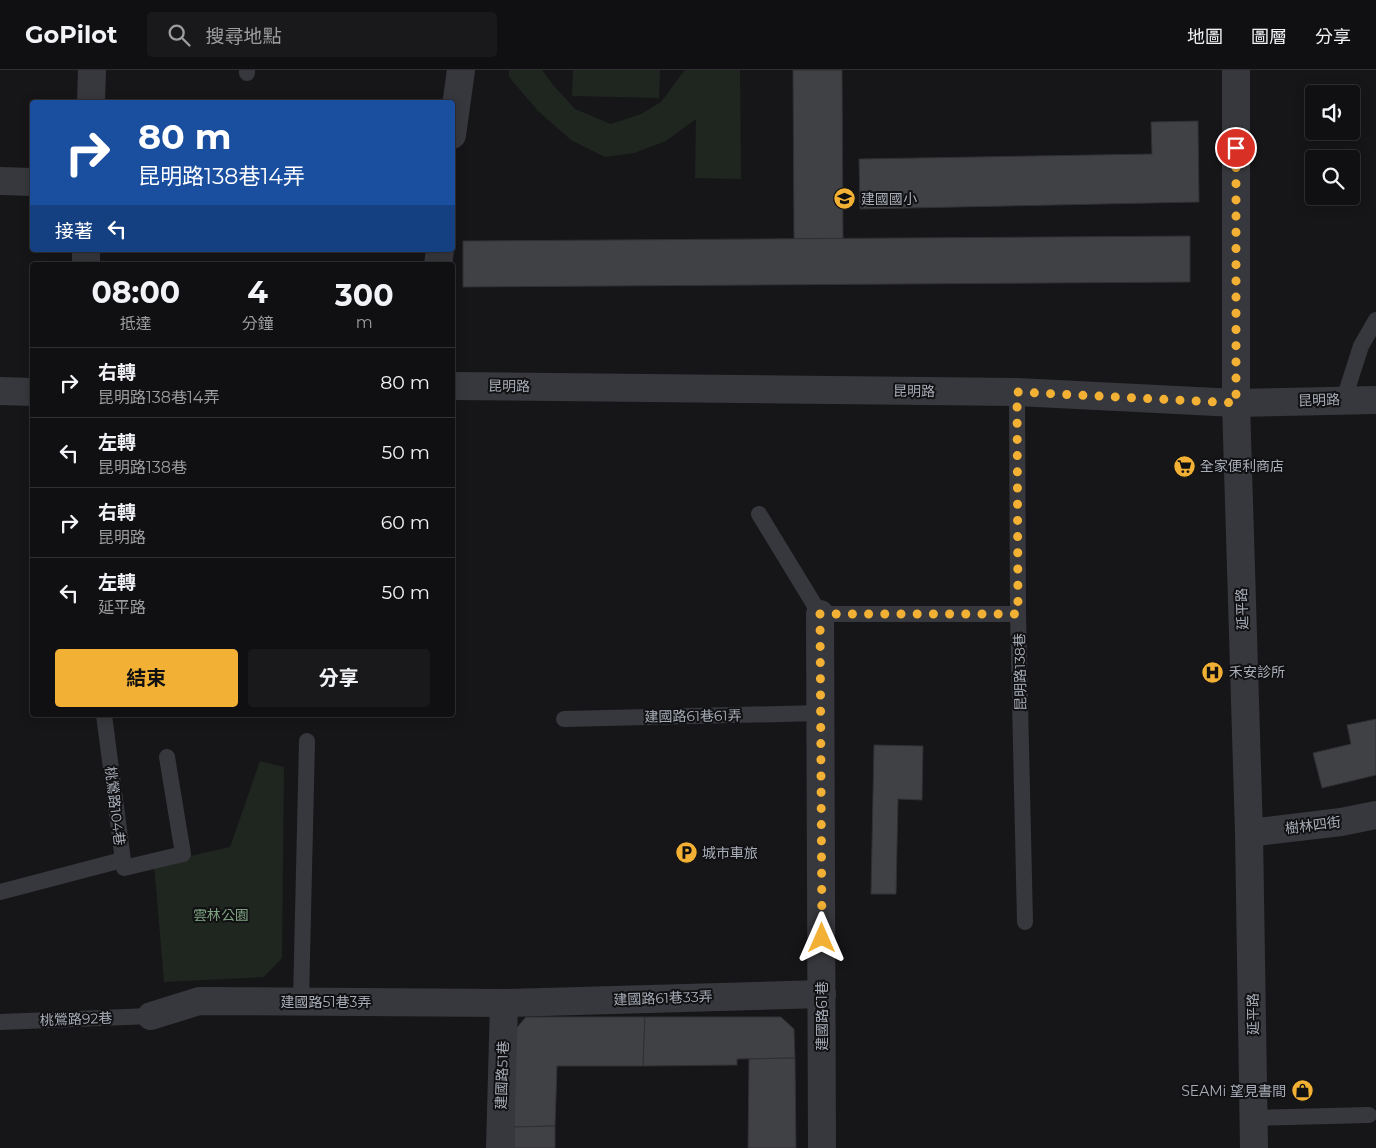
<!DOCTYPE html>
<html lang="zh-TW">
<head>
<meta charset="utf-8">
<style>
	:root { --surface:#101012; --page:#19191b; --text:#f1f3f6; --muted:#9c9d9f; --line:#303032; --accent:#f2b134 }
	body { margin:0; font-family:Montserrat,"Noto Sans TC",sans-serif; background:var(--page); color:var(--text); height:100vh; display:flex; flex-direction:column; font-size:19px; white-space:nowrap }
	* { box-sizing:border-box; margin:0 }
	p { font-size:16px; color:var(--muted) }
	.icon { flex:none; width:28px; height:28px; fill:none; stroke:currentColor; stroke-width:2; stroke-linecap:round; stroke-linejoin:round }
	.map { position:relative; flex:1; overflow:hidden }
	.side { position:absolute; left:30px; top:192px; width:425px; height:455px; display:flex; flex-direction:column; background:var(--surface); border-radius:5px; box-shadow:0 2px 12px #0003,0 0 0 1px var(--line) }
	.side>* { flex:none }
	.top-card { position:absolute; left:30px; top:30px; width:425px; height:152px; border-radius:5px; box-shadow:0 2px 12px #0003,0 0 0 1px var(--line); background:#1a4fa0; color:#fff; overflow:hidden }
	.controls { position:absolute; left:1305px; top:15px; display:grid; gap:10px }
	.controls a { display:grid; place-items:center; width:55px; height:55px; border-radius:5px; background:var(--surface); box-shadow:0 2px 12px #0003,0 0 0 1px var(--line); font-size:25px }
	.pin { position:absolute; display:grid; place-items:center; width:42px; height:42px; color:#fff; margin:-21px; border:2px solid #fff; border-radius:50%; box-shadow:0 1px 5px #0007 }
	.me { position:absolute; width:55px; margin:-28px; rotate:0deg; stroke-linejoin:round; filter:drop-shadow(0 0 4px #0008) }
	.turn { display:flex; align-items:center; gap:18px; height:105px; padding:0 25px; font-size:22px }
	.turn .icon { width:65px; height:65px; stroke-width:2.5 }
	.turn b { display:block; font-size:35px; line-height:42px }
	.then { display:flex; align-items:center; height:48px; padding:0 25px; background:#0003; gap:10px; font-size:19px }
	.eta { display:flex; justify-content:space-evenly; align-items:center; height:85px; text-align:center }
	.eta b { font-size:30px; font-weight:700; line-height:35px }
	.action { display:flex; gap:10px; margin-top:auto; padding:10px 25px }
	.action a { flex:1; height:58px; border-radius:5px; background:var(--accent); color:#111; font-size:20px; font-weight:700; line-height:58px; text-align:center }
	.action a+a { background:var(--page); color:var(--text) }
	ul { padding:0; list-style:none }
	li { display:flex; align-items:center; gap:15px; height:70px; padding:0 25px; border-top:1px solid var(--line) }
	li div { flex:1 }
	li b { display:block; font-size:19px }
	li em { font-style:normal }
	header { display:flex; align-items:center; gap:30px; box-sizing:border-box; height:70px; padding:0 25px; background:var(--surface); border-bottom:1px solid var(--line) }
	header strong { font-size:24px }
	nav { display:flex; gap:28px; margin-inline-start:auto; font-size:18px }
	.search { width:350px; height:45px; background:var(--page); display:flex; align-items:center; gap:12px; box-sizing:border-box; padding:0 18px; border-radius:5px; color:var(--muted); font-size:19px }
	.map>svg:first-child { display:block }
	.green { fill:#1e261f }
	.building { fill:#404145; stroke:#303034 }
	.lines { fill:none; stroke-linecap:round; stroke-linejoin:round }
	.service { stroke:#37383d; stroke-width:16 }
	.minor { stroke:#37383d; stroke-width:28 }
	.route { stroke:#f2b134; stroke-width:9; stroke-dasharray:0 16.2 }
	.labels { text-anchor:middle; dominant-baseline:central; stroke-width:4; stroke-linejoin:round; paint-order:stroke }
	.poi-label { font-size:14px; fill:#a8adb8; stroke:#111113; text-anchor:start }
	.street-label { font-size:14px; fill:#a8adb8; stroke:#111113 }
	.park-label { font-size:14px; fill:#7fa381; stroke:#111113 }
</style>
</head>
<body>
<header>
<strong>GoPilot</strong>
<div class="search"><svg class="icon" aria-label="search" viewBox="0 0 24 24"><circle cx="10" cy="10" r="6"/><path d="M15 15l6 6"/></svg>搜尋地點</div>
<nav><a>地圖</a><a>圖層</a><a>分享</a></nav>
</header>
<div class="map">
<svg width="1376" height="1078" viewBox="0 0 1376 1078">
	<rect width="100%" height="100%" fill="#161618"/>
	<g class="green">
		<polygon points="509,0 542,0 554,16 575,39 611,54 641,44 661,32 685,0 740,0 741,109 695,108 696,49 666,71 634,83 605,87 571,70 538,41 509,7"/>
		<polygon points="573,0 660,0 659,28 572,26"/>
		<polygon points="260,691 284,697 282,888 264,907 164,912 154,794 230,777"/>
	</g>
	<g class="building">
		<polygon points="793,0 842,0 843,169 794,169"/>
		<polygon points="1198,51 1199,132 860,139 859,89 1152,84 1151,52"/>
		<polygon points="1190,166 1190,212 463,217 463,171"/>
		<polygon points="1376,649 1376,705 1322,718 1313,683 1351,674 1347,655"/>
		<polygon points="874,675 923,676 922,730 898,729 896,824 871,824"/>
		<polygon points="526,947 645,947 643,996 557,996 555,1056 514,1057 513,962"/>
		<polygon points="645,947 781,947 794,959 795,988 737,989 737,995 643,996"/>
		<polygon points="795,988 796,1078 748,1078 749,989"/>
		<polygon points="555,1056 555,1078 514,1078 514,1057"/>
	</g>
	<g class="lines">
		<g class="service">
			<polyline points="247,3 247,0"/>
			<polyline points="1017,322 1018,544 1025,852"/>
			<polyline points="1344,329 1361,276 1376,250"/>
			<polyline points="759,444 820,544 1018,544"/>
			<polyline points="104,645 124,798 183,784 167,687"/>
			<polyline points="564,649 821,643"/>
			<polyline points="0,822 122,790"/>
			<polyline points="301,931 307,671"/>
			<polyline points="0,952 151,946"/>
			<polyline points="1255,1048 1369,1045"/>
		</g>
		<g class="minor">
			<polyline points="1236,0 1236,333 1249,763 1254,1078"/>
			<polyline points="91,32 92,0"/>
			<polyline points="452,65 461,0"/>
			<polyline points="0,111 32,112"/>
			<polyline points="86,195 86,180"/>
			<polyline points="438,195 440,180"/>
			<polyline points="452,316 1017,322 1236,333 1376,330"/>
			<polyline points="0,321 32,322"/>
			<polyline points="820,544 822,1078"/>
			<polyline points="1249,763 1341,752 1376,745"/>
			<polyline points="151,946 199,931 504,933 822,924"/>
			<polyline points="500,1078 504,933"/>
		</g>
	</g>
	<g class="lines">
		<polyline class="route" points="822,868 820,544 1018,544 1017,322 1236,333 1236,78"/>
	</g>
	<defs>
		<symbol id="school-disc" viewBox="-11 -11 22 22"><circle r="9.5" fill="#f2b134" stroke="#111113"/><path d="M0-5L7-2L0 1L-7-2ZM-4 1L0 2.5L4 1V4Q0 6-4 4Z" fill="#111"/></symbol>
		<symbol id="supermarket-disc" viewBox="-11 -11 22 22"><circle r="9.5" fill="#f2b134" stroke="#111113"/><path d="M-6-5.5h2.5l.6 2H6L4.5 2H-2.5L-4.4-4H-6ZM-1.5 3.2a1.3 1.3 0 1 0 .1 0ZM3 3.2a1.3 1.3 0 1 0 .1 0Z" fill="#111"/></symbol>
		<symbol id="hospital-disc" viewBox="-11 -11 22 22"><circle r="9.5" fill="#f2b134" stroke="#111113"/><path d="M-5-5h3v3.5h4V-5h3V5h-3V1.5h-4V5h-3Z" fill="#111"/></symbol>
		<symbol id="parking-disc" viewBox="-11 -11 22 22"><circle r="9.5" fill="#f2b134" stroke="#111113"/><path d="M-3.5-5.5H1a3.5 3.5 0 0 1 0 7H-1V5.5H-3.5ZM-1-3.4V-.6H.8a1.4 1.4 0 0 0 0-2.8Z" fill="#111"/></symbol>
		<symbol id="shop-disc" viewBox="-11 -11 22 22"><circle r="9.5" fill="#f2b134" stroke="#111113"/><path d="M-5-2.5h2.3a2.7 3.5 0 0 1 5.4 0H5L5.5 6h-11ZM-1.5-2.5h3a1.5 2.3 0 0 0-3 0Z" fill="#111"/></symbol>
	</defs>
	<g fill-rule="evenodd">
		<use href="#school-disc" x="832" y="116" width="25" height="25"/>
		<use href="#supermarket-disc" x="1172" y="384" width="25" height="25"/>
		<use href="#hospital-disc" x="1200" y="590" width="25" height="25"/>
		<use href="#parking-disc" x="674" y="770" width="25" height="25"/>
		<use href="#shop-disc" x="1290" y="1008" width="25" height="25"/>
	</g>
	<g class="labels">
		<g class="poi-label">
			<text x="861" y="129">建國國小</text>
			<text x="1200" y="396">全家便利商店</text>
			<text x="1229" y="602">禾安診所</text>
			<text x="702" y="783">城市車旅</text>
			<text x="1286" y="1021" text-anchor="end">SEAMi 望見書間</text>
		</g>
		<g class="street-label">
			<text transform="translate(509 316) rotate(1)">昆明路</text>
			<text transform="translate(914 321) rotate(1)">昆明路</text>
			<text transform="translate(1319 330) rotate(-2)">昆明路</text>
			<text transform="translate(1242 539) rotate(-92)">延平路</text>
			<text transform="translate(1020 602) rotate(-91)">昆明路138巷</text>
			<text transform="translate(693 646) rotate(-1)">建國路61巷61弄</text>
			<text transform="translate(115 736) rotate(83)">桃鶯路104巷</text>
			<text transform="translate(1313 755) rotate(-7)">樹林四街</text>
			<text transform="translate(663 928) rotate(-2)">建國路61巷33弄</text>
			<text x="326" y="932">建國路51巷3弄</text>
			<text transform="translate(1253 944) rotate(-91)">延平路</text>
			<text transform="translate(822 946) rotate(-90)">建國路61巷</text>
			<text transform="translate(76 949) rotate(-2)">桃鶯路92巷</text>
			<text transform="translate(502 1005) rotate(-88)">建國路51巷</text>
		</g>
		<g class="park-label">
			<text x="221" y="845">雲林公園</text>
		</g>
	</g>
</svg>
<div class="controls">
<a><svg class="icon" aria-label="sound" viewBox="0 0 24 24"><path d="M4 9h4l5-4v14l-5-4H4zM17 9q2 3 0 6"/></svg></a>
<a><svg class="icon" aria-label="search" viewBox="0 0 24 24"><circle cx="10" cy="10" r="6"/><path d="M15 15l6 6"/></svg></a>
</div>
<div class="pin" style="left:1236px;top:78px;background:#d93025"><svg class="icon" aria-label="arrive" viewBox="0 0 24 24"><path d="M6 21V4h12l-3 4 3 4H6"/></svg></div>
<svg class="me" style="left:822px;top:868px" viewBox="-20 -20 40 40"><path d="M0-17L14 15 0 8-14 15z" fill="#f2b134" stroke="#fff" stroke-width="4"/></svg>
<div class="top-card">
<div class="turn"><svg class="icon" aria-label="right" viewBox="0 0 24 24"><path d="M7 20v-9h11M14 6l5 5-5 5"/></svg><div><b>80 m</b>昆明路138巷14弄</div></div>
<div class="then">接著<svg class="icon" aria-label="left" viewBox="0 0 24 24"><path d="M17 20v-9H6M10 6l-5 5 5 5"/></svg></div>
</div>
<section class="side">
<div class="eta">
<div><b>08:00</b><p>抵達</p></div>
<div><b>4</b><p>分鐘</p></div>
<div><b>300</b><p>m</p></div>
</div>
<ul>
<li><svg class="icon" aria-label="right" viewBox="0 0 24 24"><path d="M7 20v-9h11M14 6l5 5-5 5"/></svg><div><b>右轉</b><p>昆明路138巷14弄</p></div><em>80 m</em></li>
<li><svg class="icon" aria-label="left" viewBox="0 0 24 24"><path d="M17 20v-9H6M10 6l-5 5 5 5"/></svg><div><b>左轉</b><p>昆明路138巷</p></div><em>50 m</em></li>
<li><svg class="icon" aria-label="right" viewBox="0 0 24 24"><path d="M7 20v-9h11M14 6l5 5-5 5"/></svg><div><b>右轉</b><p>昆明路</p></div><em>60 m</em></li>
<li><svg class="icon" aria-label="left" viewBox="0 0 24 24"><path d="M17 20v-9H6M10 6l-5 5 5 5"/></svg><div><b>左轉</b><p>延平路</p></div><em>50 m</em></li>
</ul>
<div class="action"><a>結束</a><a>分享</a></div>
</section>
</div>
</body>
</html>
